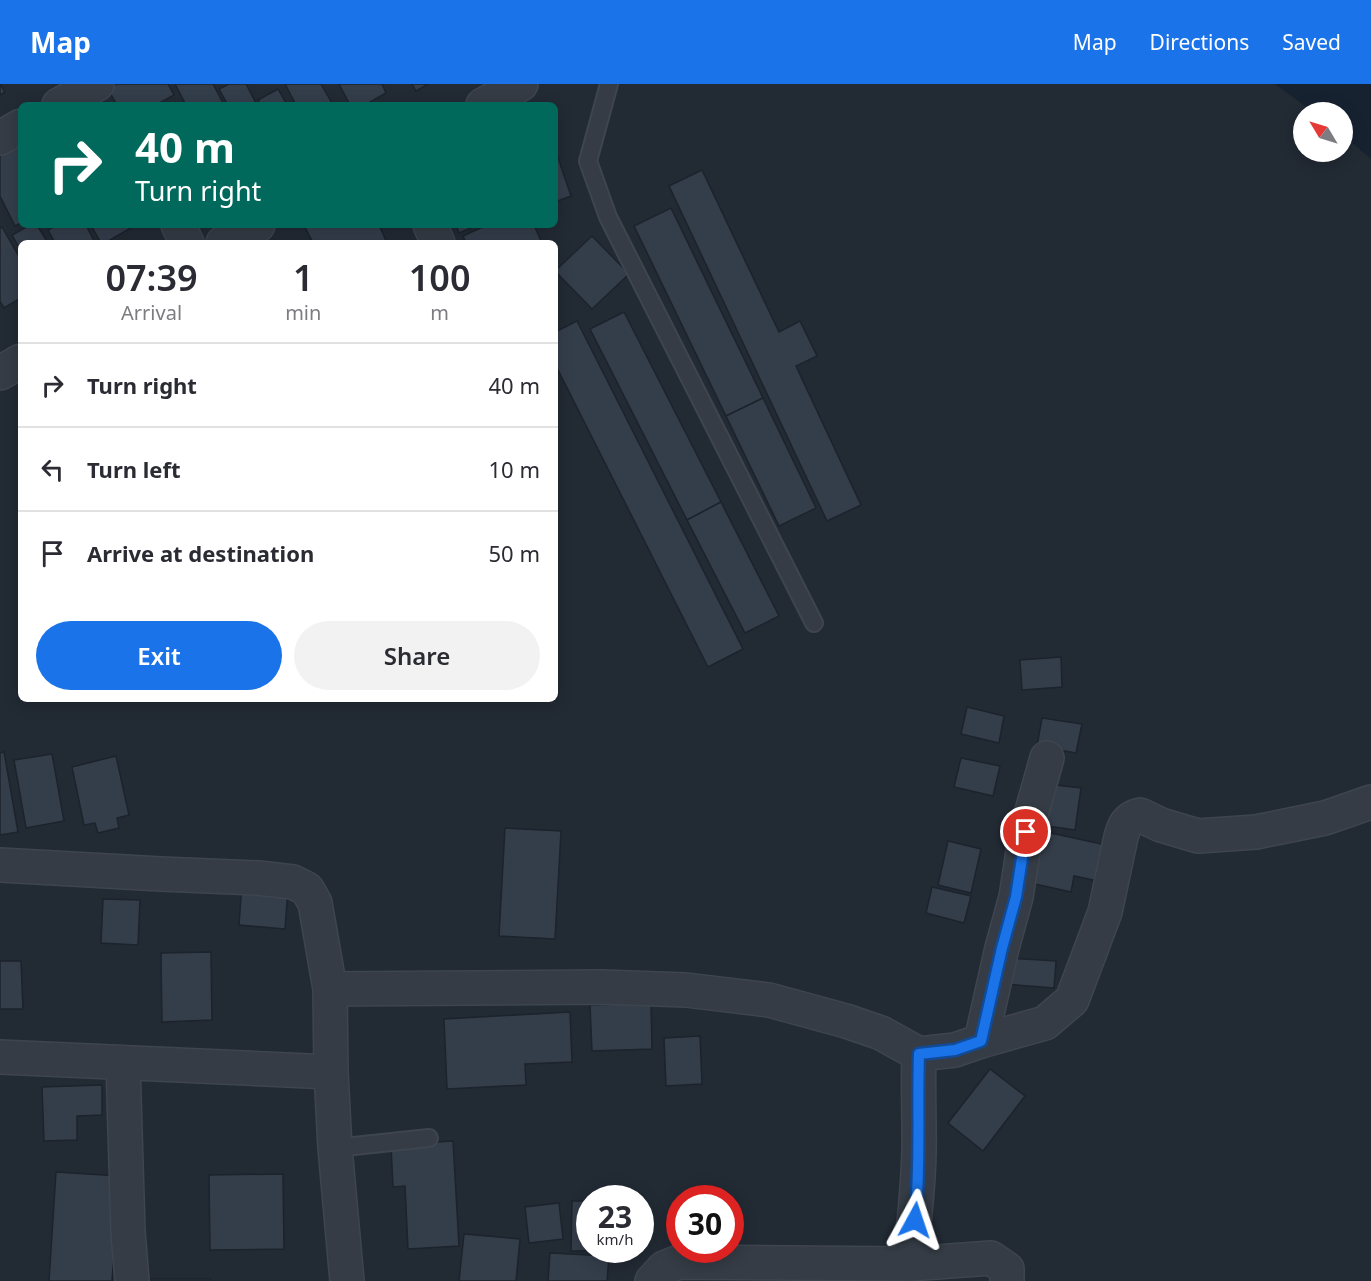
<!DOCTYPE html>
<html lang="en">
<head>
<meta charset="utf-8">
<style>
	:root { --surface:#fff; --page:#f2f2f3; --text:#2b2b33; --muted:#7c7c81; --line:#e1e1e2; --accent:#1a73e8 }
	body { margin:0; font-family:"Noto Sans",sans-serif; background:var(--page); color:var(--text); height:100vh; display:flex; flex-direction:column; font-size:22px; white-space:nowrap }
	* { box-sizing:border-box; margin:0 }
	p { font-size:20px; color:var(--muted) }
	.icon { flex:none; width:33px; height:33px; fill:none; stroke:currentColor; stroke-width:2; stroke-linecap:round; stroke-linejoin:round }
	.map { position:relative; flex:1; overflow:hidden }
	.side { position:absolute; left:18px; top:156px; width:540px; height:462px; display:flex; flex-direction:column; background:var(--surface); border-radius:9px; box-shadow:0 3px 15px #0003 }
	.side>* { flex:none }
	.guide { position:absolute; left:18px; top:18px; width:540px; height:126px; border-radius:9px; box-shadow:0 3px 15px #0003; background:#00695c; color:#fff; overflow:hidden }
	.needle { width:39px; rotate:308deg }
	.buttons { position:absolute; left:1293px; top:18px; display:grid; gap:12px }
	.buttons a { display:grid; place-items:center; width:60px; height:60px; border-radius:50%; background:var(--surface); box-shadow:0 3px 15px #0003; font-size:30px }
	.speed { position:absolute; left:576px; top:1101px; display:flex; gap:12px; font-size:30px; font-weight:700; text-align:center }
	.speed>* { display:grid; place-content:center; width:78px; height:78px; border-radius:50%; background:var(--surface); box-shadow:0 3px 15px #0003; line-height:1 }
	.speed small { font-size:15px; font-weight:400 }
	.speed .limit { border:9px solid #d22; background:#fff; color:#111 }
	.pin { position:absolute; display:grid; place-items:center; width:51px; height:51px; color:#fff; margin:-26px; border:3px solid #fff; border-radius:50%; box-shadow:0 2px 6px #0007 }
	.me { position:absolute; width:66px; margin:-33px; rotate:5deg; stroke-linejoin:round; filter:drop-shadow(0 0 4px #0008) }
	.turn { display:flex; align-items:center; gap:21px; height:126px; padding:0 18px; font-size:27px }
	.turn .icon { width:78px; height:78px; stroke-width:2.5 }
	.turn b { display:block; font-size:42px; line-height:51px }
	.eta { display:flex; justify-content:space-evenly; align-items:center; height:102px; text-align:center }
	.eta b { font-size:36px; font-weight:600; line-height:42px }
	.cta { display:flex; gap:12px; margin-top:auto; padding:12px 18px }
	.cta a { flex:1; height:69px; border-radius:36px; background:var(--accent); color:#fff; font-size:24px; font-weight:600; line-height:69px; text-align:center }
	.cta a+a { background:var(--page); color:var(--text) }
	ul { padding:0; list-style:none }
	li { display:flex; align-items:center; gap:18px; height:84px; padding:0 18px; border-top:2px solid var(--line) }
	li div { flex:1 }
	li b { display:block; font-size:22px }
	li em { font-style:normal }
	header { display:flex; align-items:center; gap:36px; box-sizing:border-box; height:84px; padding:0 30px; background:var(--accent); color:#fff }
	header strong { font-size:28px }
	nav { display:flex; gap:33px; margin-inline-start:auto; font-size:21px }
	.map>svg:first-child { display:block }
	.water { fill:#172231 }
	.building { fill:#343e4b; stroke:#1d232c; stroke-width:1.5 }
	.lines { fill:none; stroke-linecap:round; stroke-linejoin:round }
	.lane-casing { stroke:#3e454f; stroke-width:20 }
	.street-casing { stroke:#3e454f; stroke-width:36 }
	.lane { stroke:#353c45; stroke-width:16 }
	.street { stroke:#353c45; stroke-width:33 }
	.route-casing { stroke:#114b97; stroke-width:15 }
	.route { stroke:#1a73e8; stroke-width:10 }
</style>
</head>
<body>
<header>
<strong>Map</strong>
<nav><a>Map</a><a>Directions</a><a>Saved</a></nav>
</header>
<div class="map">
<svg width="1371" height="1197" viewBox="0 0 1371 1197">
	<rect width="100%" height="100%" fill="#222a34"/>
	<polygon class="water" points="1275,0 1371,0 1371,75 1343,51 1342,28 1313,28"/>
	<g class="building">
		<polygon points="0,0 5,8 0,11"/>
		<polygon points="116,0 168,0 174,11 156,21 117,21 108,5"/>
		<polygon points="175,0 213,0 224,21 186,21"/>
		<polygon points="229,0 246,0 257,21 228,21 219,5"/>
		<polygon points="285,0 321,0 333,21 296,21"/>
		<polygon points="339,0 382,0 386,9 365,21 350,21"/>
		<polygon points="412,0 428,0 416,7"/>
		<polygon points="278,5 287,21 261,21 258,16"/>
		<polygon points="21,59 21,139 15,142 0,112 0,69"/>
		<polygon points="555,65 571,112 555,118"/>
		<polygon points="702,86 779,248 800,237 817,272 796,282 861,421 827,437 669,102"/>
		<polygon points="671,124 763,314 726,332 634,142"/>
		<polygon points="30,141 37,141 48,159 21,159 21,167 12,151"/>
		<polygon points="57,141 86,141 95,159 55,159 48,146"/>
		<polygon points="91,141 136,141 105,159 101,159"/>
		<polygon points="304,141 379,141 387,159 313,159"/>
		<polygon points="456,141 478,141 459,149"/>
		<polygon points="487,141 534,141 542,159 466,159 463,152"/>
		<polygon points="2,143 21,176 21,214 4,224 0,217 0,144"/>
		<polygon points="592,152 629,190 592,225 555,187"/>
		<polygon points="624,228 721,418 687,436 590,245"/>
		<polygon points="577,237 743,565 708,583 555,280 555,248"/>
		<polygon points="763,314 816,424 779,442 726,332"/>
		<polygon points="721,418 779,532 745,549 687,436"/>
		<polygon points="1061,573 1062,603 1022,606 1020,576"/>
		<polygon points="967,623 1004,632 999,659 961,650"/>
		<polygon points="1042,634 1082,640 1076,669 1037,662"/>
		<polygon points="4,668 18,748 0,751 0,669"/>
		<polygon points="52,670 64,737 26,744 14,676"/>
		<polygon points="116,672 129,731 117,734 119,744 98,749 95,739 84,741 72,683"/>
		<polygon points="961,674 1000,682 993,712 954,703"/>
		<polygon points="1047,700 1081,704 1075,746 1041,741"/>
		<polygon points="505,744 561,747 555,855 499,852"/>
		<polygon points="1037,746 1106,761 1098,797 1074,792 1071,808 1026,798"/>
		<polygon points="948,757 981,765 971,809 938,801"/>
		<polygon points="242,799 288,803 285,845 239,841"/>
		<polygon points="932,803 971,812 964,839 926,829"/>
		<polygon points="103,815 140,816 138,861 101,859"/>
		<polygon points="211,868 212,936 162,938 161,869"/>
		<polygon points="1008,874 1056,877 1054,904 1005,900"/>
		<polygon points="0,877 21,877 23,925 0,925"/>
		<polygon points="651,919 652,965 592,967 590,921"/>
		<polygon points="570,928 572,978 525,980 526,1001 447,1005 444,935"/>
		<polygon points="700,952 702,1000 666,1002 664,954"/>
		<polygon points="990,985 1025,1012 983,1067 948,1039"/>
		<polygon points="102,1001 102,1031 77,1032 77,1056 44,1057 42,1003"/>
		<polygon points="453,1057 459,1162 408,1165 405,1102 393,1103 391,1061"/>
		<polygon points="56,1088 119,1092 112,1197 49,1197"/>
		<polygon points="283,1090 284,1165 210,1166 209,1091"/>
		<polygon points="572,1117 590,1117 590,1166 625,1166 571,1167"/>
		<polygon points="559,1119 563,1155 529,1159 525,1123"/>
		<polygon points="464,1150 520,1155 516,1197 459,1197"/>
		<polygon points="550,1169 609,1172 607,1197 548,1197"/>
		<rect x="150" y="1195" width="61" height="2"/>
	</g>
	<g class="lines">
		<defs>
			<g id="lane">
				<polyline points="609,0 588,77 608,133 814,539"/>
				<polyline points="335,1064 429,1054"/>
			</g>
			<g id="street">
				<polyline points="59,21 97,0"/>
				<polyline points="483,21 521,0"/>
				<polyline points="0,54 21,42"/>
				<polyline points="178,141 187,159"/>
				<polyline points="430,141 438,159"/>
				<polyline points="223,159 258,141"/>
				<polyline points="0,289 21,277"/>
				<polyline points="0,781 161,790 258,794 293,798 307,805 315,819 330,905 331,988 335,1064 347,1197"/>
				<polyline points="330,905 602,903 686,906 769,916 846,937 881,949 919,970 955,966 981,957 1002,864 1016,813 1026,748 1047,674"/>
				<path d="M981,957L1045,939L1072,916L1105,828L1121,753C1124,742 1127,734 1140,731L1161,741L1198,752L1256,748L1325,734L1371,718"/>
				<polyline points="0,973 331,988"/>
				<polyline points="123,979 128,1147 132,1197"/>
				<path d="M910,1180C914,1136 920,1093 919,1049C919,1023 918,997 919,970"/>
				<polyline points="652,1197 664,1184 679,1178 910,1180 991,1174 1007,1185 1007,1197"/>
			</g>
		</defs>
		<use href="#lane" class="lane-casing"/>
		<use href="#street" class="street-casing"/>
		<use href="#lane" class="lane"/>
		<use href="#street" class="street"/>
	</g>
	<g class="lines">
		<defs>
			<path id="route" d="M915,1136C921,1081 917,1026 919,970L955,966L981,957L1002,864L1016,813L1026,748"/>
		</defs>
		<use href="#route" class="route-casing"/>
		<use href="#route" class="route"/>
	</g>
</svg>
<div class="buttons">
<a><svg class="needle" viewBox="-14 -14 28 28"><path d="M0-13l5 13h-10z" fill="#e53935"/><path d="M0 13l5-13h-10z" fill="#7c7c81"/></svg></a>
</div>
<div class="speed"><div>23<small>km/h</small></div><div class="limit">30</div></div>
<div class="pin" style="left:1026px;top:748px;background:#d93025"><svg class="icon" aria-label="arrive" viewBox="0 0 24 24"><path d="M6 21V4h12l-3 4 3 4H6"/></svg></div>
<svg class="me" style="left:915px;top:1136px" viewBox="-20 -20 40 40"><path d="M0-17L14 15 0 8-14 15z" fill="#1a73e8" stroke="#fff" stroke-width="4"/></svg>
<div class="guide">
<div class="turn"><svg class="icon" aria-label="right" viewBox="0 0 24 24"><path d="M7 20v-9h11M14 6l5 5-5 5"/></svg><div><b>40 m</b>Turn right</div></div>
</div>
<section class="side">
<div class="eta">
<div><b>07:39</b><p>Arrival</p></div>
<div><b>1</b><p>min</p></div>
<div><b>100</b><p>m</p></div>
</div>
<ul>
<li><svg class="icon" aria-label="right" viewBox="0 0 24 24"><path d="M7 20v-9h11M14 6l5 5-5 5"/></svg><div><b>Turn right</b></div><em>40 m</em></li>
<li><svg class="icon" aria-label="left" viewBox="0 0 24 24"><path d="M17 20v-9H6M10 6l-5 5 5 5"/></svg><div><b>Turn left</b></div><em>10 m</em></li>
<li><svg class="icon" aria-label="arrive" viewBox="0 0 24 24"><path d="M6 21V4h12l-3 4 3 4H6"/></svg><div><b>Arrive at destination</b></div><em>50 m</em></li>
</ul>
<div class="cta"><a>Exit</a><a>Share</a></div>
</section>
</div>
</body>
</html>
